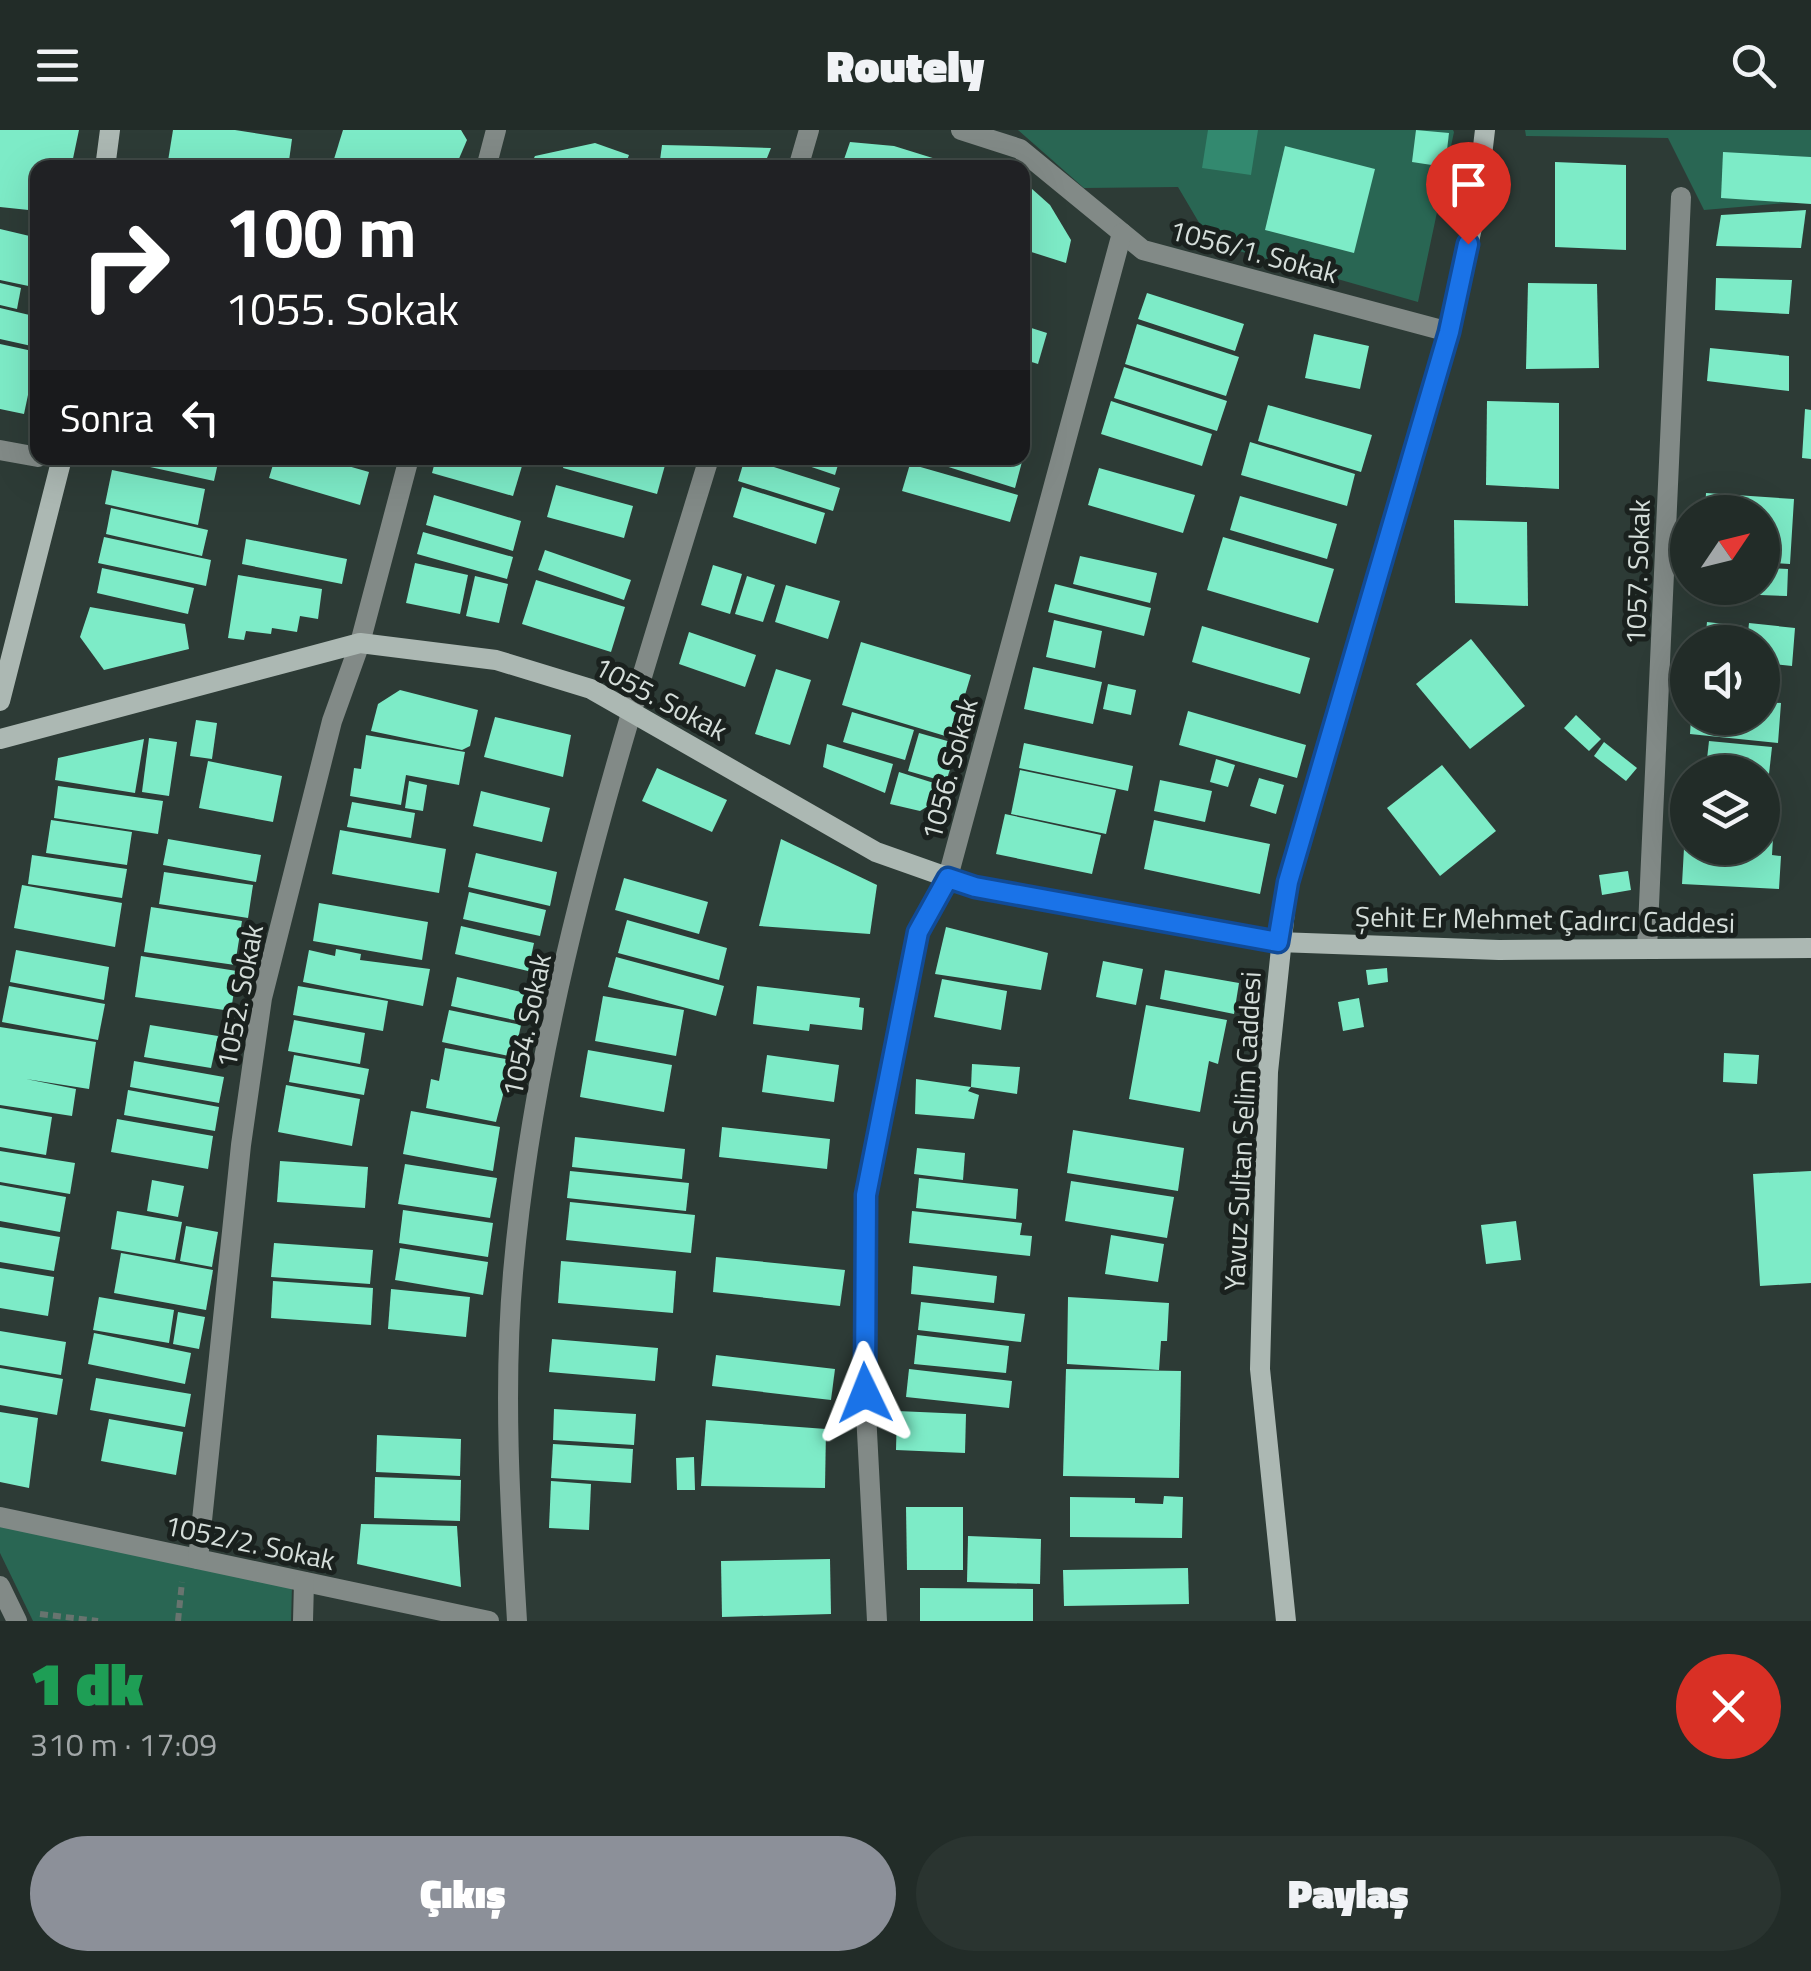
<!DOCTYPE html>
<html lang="tr">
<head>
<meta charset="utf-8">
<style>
	:root { --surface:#222c28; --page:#2a3430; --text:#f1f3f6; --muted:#a2a7a8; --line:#3f4845; --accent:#8c9099 }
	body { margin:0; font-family:"Titillium Web",sans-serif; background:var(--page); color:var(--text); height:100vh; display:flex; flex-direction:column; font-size:38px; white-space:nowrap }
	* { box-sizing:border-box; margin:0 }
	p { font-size:32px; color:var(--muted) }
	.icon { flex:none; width:55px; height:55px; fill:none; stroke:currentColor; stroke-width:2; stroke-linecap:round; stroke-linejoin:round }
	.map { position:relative; height:1491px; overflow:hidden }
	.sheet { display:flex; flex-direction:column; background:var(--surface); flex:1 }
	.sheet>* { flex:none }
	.guide { position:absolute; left:30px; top:30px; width:1000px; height:305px; border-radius:20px; box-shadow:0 10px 40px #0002,0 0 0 2px var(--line); background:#202124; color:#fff; overflow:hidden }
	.needle { width:65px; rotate:55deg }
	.buttons { position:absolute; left:1670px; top:365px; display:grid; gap:20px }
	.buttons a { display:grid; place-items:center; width:110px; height:110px; border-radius:50%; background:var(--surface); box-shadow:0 10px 40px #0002,0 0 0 2px var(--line); font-size:50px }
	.pin { position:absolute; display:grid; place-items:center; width:85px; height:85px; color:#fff; margin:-102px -42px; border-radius:50% 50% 50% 0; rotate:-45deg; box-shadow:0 0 10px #0007 }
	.pin .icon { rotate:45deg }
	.me { position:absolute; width:110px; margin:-55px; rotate:358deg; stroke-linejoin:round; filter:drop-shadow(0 0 8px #0008) }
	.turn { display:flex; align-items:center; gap:35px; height:210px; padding:0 30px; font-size:45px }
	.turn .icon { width:130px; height:130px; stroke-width:2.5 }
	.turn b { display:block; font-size:70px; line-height:85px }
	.then { display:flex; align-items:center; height:95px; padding:0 30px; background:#0003; gap:20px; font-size:38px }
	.round { display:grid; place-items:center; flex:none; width:105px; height:105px; border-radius:52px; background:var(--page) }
	.overview { display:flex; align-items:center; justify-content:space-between; height:170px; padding:0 30px }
	h1 { font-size:60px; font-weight:800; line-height:75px; color:#1e9e55 }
	.action { display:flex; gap:20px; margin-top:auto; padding:20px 30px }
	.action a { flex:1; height:115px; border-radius:60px; background:var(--accent); color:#fff; font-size:40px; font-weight:800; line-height:115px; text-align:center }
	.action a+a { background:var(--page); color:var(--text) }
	header { display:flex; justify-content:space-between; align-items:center; height:130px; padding:0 30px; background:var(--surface); font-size:45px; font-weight:800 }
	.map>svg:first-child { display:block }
	.green { fill:#296653 }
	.water { fill:#33896f }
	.building { fill:#7debc7 }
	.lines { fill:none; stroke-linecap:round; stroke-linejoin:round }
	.path { stroke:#68746f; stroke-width:6; stroke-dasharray:8 5; stroke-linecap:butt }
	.street { stroke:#828a87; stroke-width:20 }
	.secondary { stroke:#acb8b3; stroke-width:20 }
	.route-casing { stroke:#114b97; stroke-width:25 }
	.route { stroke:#1a73e8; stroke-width:18 }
	.labels { text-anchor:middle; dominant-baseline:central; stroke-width:10; stroke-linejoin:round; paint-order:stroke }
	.street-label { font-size:28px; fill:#d5deda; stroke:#1a211e }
</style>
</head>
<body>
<header><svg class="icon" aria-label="menu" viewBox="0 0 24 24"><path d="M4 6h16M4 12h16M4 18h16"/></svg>Routely<svg class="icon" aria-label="search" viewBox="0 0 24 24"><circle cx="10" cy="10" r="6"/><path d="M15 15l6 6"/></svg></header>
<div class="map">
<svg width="1811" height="1491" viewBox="0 0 1811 1491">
	<rect width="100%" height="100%" fill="#2d3b36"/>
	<g class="green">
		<polygon points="1018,0 1453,0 1454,2 1418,172 1211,113 1178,57 1084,58"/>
		<polygon points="1525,0 1811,0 1811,71 1704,80 1668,8 1526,6"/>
		<polygon points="0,1393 292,1455 291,1491 33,1491 0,1423"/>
	</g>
	<polygon class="water" points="1208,0 1258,0 1251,45 1202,38"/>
	<g class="building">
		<polygon points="0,0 79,0 71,38 38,38 38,81 0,77"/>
		<polygon points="173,0 235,0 292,9 288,38 208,38 168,31"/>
		<polygon points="343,0 461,0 467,10 455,38 365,38 334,29"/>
		<polygon points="1416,0 1449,3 1445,37 1412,32"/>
		<polygon points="850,12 894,16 952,34 841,38"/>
		<polygon points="595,13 629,25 624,38 529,38 535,26"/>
		<polygon points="662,15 707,16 771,18 763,38 659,38"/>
		<polygon points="1285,16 1375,39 1354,123 1265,100"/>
		<polygon points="1723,22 1811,27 1811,74 1721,68"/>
		<polygon points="1555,32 1626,35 1626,120 1555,117"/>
		<polygon points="1022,50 1050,75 1071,110 1066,133 1022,119"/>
		<polygon points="1806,80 1801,118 1716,116 1721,85"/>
		<polygon points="0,99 38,108 38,158 0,150"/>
		<polygon points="1716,148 1792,150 1789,184 1715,180"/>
		<polygon points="0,153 21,158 17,179 0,175"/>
		<polygon points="1528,153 1597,154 1599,238 1526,239"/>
		<polygon points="1147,163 1244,194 1235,221 1138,189"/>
		<polygon points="0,178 38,187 36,217 0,209"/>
		<polygon points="1137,194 1239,227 1226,266 1125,234"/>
		<polygon points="1022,195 1047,203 1038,234 1022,229"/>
		<polygon points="1314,204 1369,216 1360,259 1305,248"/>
		<polygon points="0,214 37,222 24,284 0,279"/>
		<polygon points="1710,218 1789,226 1789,261 1707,251"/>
		<polygon points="1124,237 1227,271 1217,301 1114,268"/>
		<polygon points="1111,271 1212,304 1202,336 1101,304"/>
		<polygon points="1487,271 1559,273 1559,359 1486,355"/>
		<polygon points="1268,275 1372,305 1361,342 1258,311"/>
		<polygon points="1805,279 1811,280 1811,329 1802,328"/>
		<polygon points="1250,312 1355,344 1347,376 1241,345"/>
		<polygon points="109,328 219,328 214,351"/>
		<polygon points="275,328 320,328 369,342 360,375 269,348"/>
		<polygon points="436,328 493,328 522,336 513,366 432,343"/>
		<polygon points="566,328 667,328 657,364 563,338"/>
		<polygon points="745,328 840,358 833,381 738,351"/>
		<polygon points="785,328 840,328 835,345"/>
		<polygon points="920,328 1023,328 1015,358"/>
		<polygon points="910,334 1018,365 1010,392 902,361"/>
		<polygon points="1099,338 1195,365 1183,403 1088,375"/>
		<polygon points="112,340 205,359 198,395 105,374"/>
		<polygon points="556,355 633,376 624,408 547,387"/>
		<polygon points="742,357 825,383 816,414 733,387"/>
		<polygon points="1706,363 1794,369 1790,434 1762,432 1762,382 1705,382"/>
		<polygon points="434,365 521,391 513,421 426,395"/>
		<polygon points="1240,366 1337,394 1327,429 1230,400"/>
		<polygon points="111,378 208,400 202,426 106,404"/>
		<polygon points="1454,390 1527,392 1528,476 1455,473"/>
		<polygon points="423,402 513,427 507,449 417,424"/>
		<polygon points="104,407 211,430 206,456 98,433"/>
		<polygon points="1223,407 1334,439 1318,493 1207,460"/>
		<polygon points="246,409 347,429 342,454 242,434"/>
		<polygon points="545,420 631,450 624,470 538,440"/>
		<polygon points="1080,426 1157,443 1150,473 1073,454"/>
		<polygon points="415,433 468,445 460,484 406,473"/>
		<polygon points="713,435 742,444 730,484 701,475"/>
		<polygon points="102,438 194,458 188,484 97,463"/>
		<polygon points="1762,438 1788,439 1787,466 1706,463 1706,458 1762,458"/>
		<polygon points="238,445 322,459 318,489 300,486 297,502 272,498 271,504 246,501 244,510 228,508"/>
		<polygon points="475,446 508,454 499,493 466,486"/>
		<polygon points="747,446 775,455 763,492 735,484"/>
		<polygon points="536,450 625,477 611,522 522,494"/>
		<polygon points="1055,454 1151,478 1144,506 1048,482"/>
		<polygon points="786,455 840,471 828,509 775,492"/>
		<polygon points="90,477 185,494 189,519 104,540 80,507"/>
		<polygon points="1054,490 1102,501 1095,538 1046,527"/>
		<polygon points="1707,492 1743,496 1741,512 1705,512"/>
		<polygon points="1749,493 1795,498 1792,536 1762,533 1762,512 1747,512"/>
		<polygon points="1202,496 1310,528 1300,564 1192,532"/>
		<polygon points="689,502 756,525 745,557 679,534"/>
		<polygon points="1471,509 1525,576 1470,619 1416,554"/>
		<polygon points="861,512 971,545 952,608 842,575"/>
		<polygon points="1033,537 1102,552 1093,594 1024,579"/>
		<polygon points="776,539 811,550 790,615 755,604"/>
		<polygon points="1108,554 1136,560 1131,585 1103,579"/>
		<polygon points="400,560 478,580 470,616 462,620 371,601 378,574"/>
		<polygon points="1762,572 1781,573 1778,613 1690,604 1691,588 1762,588"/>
		<polygon points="1188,581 1306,615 1297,648 1179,615"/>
		<polygon points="852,582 914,600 905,630 843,612"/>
		<polygon points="1576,585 1601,609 1589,621 1564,598"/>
		<polygon points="495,587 571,605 563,647 484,627"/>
		<polygon points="196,590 217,593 212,629 190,626"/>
		<polygon points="919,603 958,614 946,652 908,641"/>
		<polygon points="366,605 465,622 459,655 406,645 401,675 350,666 354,638 361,639"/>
		<polygon points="149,608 177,612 169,666 142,662"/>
		<polygon points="144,609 135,663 55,650 58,628"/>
		<polygon points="1709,611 1772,617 1769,644 1706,638"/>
		<polygon points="1604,612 1637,638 1626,651 1594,626"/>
		<polygon points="1024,613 1133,636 1128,661 1019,638"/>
		<polygon points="827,614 893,634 885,663 823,637"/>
		<polygon points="1216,629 1235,635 1228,657 1210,652"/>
		<polygon points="208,631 282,646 273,692 199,678"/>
		<polygon points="1442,635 1496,701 1440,746 1387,678"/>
		<polygon points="657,638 727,670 712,702 642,671"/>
		<polygon points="1020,640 1116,660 1106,704 1011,684"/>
		<polygon points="899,642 937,654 933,673 920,681 890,674"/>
		<polygon points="1259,648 1284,655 1276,684 1250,676"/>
		<polygon points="1160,650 1212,661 1205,692 1154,681"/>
		<polygon points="409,651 427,655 423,681 405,678"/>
		<polygon points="58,656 163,671 158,704 54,688"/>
		<polygon points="481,661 550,678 542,712 473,696"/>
		<polygon points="352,672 415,683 411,708 347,697"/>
		<polygon points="1005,684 1101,705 1092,744 996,724"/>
		<polygon points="51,690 132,702 127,735 46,723"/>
		<polygon points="1154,690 1270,714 1260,764 1144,739"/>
		<polygon points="340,700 446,719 439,763 332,744"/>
		<polygon points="1762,708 1773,708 1772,725 1781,726 1779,759 1682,754 1684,718 1762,718"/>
		<polygon points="168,709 261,725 256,752 163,735"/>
		<polygon points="781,709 877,755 870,804 759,796"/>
		<polygon points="476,723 557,742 550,776 468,757"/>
		<polygon points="32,725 127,739 122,768 28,754"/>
		<polygon points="1628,741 1631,760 1602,765 1599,745"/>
		<polygon points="164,742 253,755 248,788 159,774"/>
		<polygon points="624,748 708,772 699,804 615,780"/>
		<polygon points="22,755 122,773 115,817 14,798"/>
		<polygon points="469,762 546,780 540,806 463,789"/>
		<polygon points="319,773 428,792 422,830 313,811"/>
		<polygon points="151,777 242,791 235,835 144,822"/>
		<polygon points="627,790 727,818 719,850 618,823"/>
		<polygon points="461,796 534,813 528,841 455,824"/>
		<polygon points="946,797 1048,823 1041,860 935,844"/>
		<polygon points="336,819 361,824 360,830 430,839 423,876 303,852 309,820 335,826"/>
		<polygon points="16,820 109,837 104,870 10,852"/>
		<polygon points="141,826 237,841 231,881 135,867"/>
		<polygon points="616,827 724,856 716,886 608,857"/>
		<polygon points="1103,831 1143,839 1136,875 1096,867"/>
		<polygon points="1387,838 1388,852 1368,855 1366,840"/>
		<polygon points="1165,840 1239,853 1234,884 1160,869"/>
		<polygon points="457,847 530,864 523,892 451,876"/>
		<polygon points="942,849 1007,861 1001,900 934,887"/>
		<polygon points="9,856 105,874 98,910 2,892"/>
		<polygon points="298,856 388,871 383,901 293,885"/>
		<polygon points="757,856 860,868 859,877 864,878 862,900 810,894 809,901 753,894"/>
		<polygon points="603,866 684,880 676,926 595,911"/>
		<polygon points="1359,868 1364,897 1343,901 1338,872"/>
		<polygon points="1146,875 1227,890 1218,934 1209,931 1200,982 1129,969"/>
		<polygon points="449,880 521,895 514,927 442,912"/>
		<polygon points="294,890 365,903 360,934 288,921"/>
		<polygon points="150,895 218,906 211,938 144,927"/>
		<polygon points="0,897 96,912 89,959 26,949 76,959 72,986 0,975"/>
		<polygon points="445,918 512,930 496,992 426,978 431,949 439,951"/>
		<polygon points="588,920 672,935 664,982 580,967"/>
		<polygon points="1724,923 1759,925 1757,954 1723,952"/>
		<polygon points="294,925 369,939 364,965 289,952"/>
		<polygon points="767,925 839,935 834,972 762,962"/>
		<polygon points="134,931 224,947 219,973 130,957"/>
		<polygon points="972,934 1020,937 1017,964 971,957"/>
		<polygon points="916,949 971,957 968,961 979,965 974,989 915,984"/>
		<polygon points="286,955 360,969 352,1016 278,1002"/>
		<polygon points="128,960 219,977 215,1001 124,985"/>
		<polygon points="0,978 52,987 46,1025 0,1017"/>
		<polygon points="411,981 500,997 493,1041 403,1024"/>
		<polygon points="117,989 213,1006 208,1039 111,1022"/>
		<polygon points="722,997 830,1009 827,1039 719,1027"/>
		<polygon points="1073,1000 1184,1018 1178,1061 1067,1043"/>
		<polygon points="575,1007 685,1019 682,1049 572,1037"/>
		<polygon points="917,1018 965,1023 963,1050 914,1044"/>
		<polygon points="0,1021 75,1033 70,1064 0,1052"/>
		<polygon points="280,1031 368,1037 365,1078 277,1072"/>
		<polygon points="405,1034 497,1048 490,1088 398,1074"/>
		<polygon points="570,1041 689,1053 686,1081 567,1068"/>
		<polygon points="1811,1041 1811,1153 1760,1156 1753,1044"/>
		<polygon points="919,1048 1018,1059 1016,1089 916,1078"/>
		<polygon points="152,1050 184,1056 178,1087 147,1081"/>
		<polygon points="1071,1051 1174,1067 1167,1108 1065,1091"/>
		<polygon points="0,1055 66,1067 60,1102 0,1091"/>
		<polygon points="570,1072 695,1085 691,1123 566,1110"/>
		<polygon points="403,1080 493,1093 488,1127 399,1113"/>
		<polygon points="117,1081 182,1092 175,1130 111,1119"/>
		<polygon points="912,1081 1022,1093 1020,1105 1032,1106 1030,1126 909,1113"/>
		<polygon points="1516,1091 1521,1130 1486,1134 1481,1095"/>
		<polygon points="186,1096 218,1102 212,1137 180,1131"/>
		<polygon points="0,1097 60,1107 54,1141 0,1132"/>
		<polygon points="1111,1105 1164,1114 1158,1152 1105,1144"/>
		<polygon points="274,1113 373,1120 370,1154 271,1147"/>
		<polygon points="400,1118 488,1132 483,1165 395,1150"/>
		<polygon points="121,1123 213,1140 206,1180 114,1163"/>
		<polygon points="716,1127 845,1140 840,1176 713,1162"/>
		<polygon points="561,1131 676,1141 673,1183 558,1173"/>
		<polygon points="913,1136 997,1146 994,1173 911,1164"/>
		<polygon points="0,1138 54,1147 48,1186 0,1178"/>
		<polygon points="273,1151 373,1158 371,1195 271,1188"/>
		<polygon points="391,1159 470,1167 466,1207 388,1199"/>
		<polygon points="99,1167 174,1180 169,1213 93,1200"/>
		<polygon points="1068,1167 1169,1173 1167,1211 1161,1211 1159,1240 1067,1234"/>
		<polygon points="921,1172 1025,1184 1021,1212 918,1200"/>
		<polygon points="178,1182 205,1187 199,1219 173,1214"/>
		<polygon points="0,1201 66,1212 61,1245 0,1235"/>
		<polygon points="94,1203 191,1223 185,1254 88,1234"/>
		<polygon points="917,1205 1009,1216 1006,1243 914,1234"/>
		<polygon points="552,1209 658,1218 655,1251 549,1242"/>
		<polygon points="716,1225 835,1239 831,1270 712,1256"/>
		<polygon points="0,1238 63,1249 57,1285 0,1275"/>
		<polygon points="909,1239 1012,1251 1009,1278 906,1267"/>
		<polygon points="1066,1239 1181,1241 1179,1348 1063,1346"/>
		<polygon points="96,1248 191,1264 185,1297 90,1280"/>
		<polygon points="554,1279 636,1284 634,1315 553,1310"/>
		<polygon points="897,1281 966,1284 965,1323 896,1320"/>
		<polygon points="0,1282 38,1288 29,1358 0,1352"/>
		<polygon points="109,1289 183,1302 176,1345 101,1331"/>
		<polygon points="706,1290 826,1299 825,1358 701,1356"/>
		<polygon points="377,1305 461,1309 460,1346 376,1342"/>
		<polygon points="553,1314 633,1319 631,1353 551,1348"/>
		<polygon points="694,1327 695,1360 677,1360 676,1328"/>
		<polygon points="375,1347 461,1350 460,1391 374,1388"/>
		<polygon points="551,1351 591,1354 589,1400 549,1398"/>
		<polygon points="1164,1366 1183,1367 1182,1408 1070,1407 1070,1367 1135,1368 1135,1373 1163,1374"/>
		<polygon points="906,1377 963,1377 963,1440 907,1440"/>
		<polygon points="361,1394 457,1396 461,1457 357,1434"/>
		<polygon points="968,1406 1041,1409 1040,1454 967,1452"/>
		<polygon points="830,1429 831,1484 722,1487 721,1431"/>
		<polygon points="1188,1438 1189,1474 1064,1476 1063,1440"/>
		<polygon points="920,1458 1033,1459 1033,1491 920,1491"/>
	</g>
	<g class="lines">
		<g class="path">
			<polyline points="40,1484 98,1491"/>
			<polyline points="178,1491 182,1452"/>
		</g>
		<g class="street">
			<polyline points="961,0 1020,19 1143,120 1449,202"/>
			<polyline points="486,38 496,0"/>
			<polyline points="798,38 809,0"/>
			<polyline points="0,320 38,327"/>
			<polyline points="1647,819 1681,67"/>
			<polyline points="0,1387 489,1491"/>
			<polyline points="198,1429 241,1015 262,868 332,591 360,513 409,328"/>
			<polyline points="0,1456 17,1491"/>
			<polyline points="303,1491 304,1452"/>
			<path d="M517,1491C510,1376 503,1258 513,1143C537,865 628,593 709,328"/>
			<polyline points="877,1491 863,1226 866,1065 918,803 948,747 1122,103"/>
		</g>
		<g class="secondary">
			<polyline points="105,38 110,0"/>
			<polyline points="0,571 62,328"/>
			<polyline points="0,609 360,513 496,530 591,559 876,722 975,757 1278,812 1499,820 1811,818"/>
			<polyline points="1286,1491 1260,1239 1268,942 1288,752 1449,202 1475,84 1485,0"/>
		</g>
	</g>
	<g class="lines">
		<defs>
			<polyline id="route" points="865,1263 866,1065 918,802 948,748 975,757 1278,812 1288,752 1449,202 1468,114"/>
		</defs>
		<use href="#route" class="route-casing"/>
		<use href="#route" class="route"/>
	</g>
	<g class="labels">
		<g class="street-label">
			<text transform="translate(1254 121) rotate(15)">1056/1. Sokak</text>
			<text transform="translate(1637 442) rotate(-88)">1057. Sokak</text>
			<text transform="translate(661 568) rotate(28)">1055. Sokak</text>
			<text transform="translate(949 639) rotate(-75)">1056. Sokak</text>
			<text transform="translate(1545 789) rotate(1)">Şehit Er Mehmet Çadırcı Caddesi</text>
			<text transform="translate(239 866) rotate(-79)">1052. Sokak</text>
			<text transform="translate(526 895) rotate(-78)">1054. Sokak</text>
			<text transform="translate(1242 1001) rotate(-87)">Yavuz Sultan Selim Caddesi</text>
			<text transform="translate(250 1412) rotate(12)">1052/2. Sokak</text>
		</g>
	</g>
</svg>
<div class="buttons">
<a><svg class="needle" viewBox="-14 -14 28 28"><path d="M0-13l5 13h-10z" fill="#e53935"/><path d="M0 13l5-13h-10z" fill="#a2a7a8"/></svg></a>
<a><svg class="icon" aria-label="sound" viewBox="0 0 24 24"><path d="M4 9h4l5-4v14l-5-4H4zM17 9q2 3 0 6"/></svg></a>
<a><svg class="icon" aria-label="layers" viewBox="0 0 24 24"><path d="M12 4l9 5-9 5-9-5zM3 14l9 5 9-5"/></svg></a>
</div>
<div class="pin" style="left:1468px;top:114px;background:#d93025"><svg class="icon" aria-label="arrive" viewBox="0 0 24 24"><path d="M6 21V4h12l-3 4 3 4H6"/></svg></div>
<svg class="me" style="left:865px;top:1263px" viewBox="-20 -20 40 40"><path d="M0-17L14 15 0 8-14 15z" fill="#1a73e8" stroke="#fff" stroke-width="4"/></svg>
<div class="guide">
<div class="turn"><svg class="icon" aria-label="right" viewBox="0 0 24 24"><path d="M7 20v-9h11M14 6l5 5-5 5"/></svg><div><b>100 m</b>1055. Sokak</div></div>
<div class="then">Sonra<svg class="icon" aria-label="left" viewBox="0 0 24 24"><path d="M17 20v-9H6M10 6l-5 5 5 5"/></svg></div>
</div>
</div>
<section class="sheet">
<div class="overview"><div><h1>1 dk</h1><p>310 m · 17:09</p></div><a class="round" style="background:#d93025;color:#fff"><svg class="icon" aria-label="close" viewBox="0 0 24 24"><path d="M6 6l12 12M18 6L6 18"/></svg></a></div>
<div class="action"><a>Çıkış</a><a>Paylaş</a></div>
</section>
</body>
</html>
